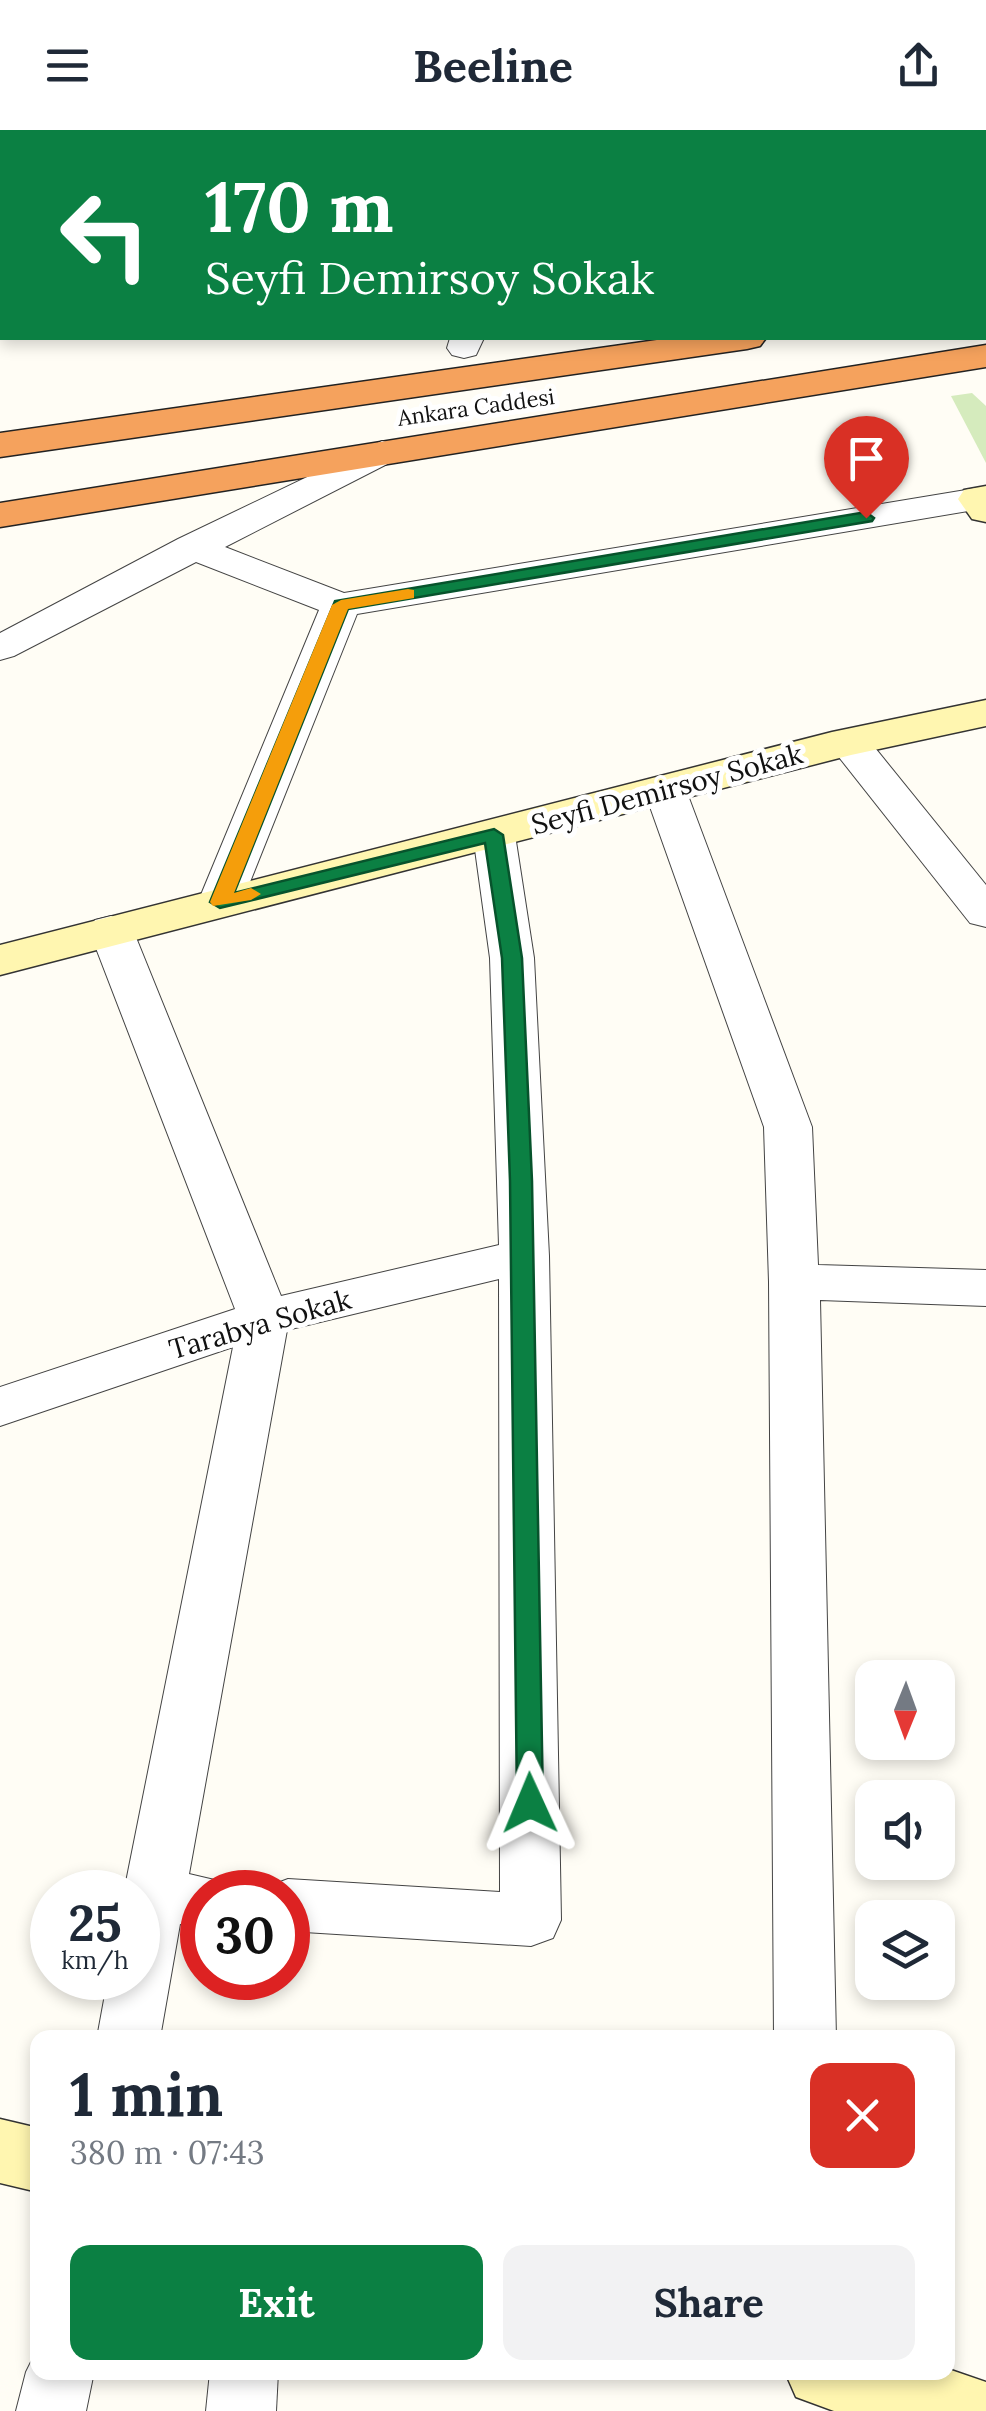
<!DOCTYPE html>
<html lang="en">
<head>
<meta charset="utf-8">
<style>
	:root { --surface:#fff; --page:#f2f2f3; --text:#1f2937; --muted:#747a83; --accent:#0b8043 }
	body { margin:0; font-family:Lora,serif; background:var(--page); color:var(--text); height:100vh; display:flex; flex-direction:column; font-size:38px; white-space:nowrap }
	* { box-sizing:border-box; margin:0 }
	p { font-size:32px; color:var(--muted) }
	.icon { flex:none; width:55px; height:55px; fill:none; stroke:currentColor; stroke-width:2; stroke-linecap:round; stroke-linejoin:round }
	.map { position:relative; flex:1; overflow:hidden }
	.drawer { position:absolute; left:30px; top:1900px; width:925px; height:350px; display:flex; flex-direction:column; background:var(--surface); border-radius:20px; box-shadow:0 5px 15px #0003 }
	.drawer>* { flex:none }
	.banner { position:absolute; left:0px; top:0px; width:988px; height:210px; box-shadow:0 5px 15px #0003; background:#0b8043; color:#fff; overflow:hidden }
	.needle { width:65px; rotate:181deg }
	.controls { position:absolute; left:855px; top:1530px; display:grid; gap:20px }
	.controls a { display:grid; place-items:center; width:100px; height:100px; border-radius:20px; background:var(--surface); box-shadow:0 5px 15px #0003; font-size:50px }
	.speed { position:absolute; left:30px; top:1740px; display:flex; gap:20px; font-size:50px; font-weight:700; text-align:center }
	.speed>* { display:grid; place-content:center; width:130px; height:130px; border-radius:50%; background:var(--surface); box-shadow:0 5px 15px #0003; line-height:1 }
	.speed small { font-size:25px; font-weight:400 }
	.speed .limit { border:15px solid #d22; background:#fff; color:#111 }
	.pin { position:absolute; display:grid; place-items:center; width:85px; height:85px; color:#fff; margin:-102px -42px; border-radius:50% 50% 50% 0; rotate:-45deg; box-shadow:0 0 10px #0007 }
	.pin .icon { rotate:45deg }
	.me { position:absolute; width:110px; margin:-55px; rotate:359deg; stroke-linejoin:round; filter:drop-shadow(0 0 8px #0008) }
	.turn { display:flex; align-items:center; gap:35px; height:210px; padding:0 40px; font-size:45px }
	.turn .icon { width:130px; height:130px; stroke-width:2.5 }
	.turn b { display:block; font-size:70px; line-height:85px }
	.round { display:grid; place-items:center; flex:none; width:105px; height:105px; border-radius:20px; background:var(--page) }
	.summary { display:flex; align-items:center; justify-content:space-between; height:170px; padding:0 40px }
	h1 { font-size:60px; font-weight:700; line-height:75px }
	.cta { display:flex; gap:20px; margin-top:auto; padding:20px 40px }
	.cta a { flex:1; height:115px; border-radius:20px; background:var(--accent); color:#fff; font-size:40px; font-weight:700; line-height:115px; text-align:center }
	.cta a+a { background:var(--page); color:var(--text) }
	header { display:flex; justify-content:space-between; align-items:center; height:130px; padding:0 40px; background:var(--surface); font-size:45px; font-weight:700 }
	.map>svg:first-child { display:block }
	.green { fill:#d5ebbd }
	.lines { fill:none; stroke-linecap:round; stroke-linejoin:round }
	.street-casing { stroke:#444; stroke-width:2 }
	.secondary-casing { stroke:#333; stroke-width:3 }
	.highway-casing { stroke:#222; stroke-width:3 }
	.street { fill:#fff; fill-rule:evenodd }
	.secondary { fill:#fff6b0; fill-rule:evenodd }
	.highway { fill:#f5a25d; fill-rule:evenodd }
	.route { fill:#0b8043; stroke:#07532c; stroke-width:2.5 }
	.slow { fill:#f59e0b }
	.labels { text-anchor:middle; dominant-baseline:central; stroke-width:10; stroke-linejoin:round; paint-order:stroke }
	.far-street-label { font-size:22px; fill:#111; stroke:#fff }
	.street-label { font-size:28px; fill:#111; stroke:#fff }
</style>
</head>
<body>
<header><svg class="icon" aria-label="menu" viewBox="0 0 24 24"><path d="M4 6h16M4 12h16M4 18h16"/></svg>Beeline<svg class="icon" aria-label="share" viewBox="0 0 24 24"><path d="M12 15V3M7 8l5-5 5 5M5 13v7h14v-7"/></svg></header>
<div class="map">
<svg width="986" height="2281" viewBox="0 0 986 2281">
	<rect width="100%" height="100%" fill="#fffdf5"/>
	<polygon class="green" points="972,263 986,276 986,333 951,266"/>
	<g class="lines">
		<defs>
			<g id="street">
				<rect x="510" y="0" width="30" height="2"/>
				<rect x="985" y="48" width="1" height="18"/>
				<polygon points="450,208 484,208 476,225 464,228 452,225 447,218"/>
				<polygon points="382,311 395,314 400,322 395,330 225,417 344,463 978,358 986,360 986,378 357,484 242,772 235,781 220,785 205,781 198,772 319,480 196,432 14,526 0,530 0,503 178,409"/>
				<polygon points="848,600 863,603 986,755 986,797 970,793 827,612 833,603"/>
				<polygon points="665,647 680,651 686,660 812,997 818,1135 986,1140 986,1176 820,1170 836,1908 774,1908 769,1152 764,997 644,660 650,651"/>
				<polygon points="494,692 509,696 515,705 534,828 549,1126 561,1790 553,1808 531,1816 288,1801 288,1762 264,1762 267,1757 288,1749 500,1762 499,1149 287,1200 189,1744 223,1752 229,1762 202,1762 202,1795 180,1794 160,1908 97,1908 108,1848 138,1848 138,1762 124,1762 233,1217 0,1296 0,1257 235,1179 89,800 95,790 111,786 127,790 133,800 281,1166 499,1115 490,828 473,705 479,696"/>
				<polygon points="38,2218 38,2242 94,2242 86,2281 16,2281 26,2242"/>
				<polygon points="210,2242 278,2242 276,2281 206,2281"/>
			</g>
			<g id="secondary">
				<polygon points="986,356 986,392 972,389 958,369 964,360"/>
				<polygon points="986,570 986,596 851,625 0,845 0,815 832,602"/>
				<polygon points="0,1989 38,1998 38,2062 0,2053"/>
				<polygon points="948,2239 986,2252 986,2281 834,2281 796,2267 785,2242 948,2242"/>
			</g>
			<g id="highway">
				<rect x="985" y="162" width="1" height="22"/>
				<polygon points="671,208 766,208 760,216 747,219 0,327 0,303"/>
				<polygon points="986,215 986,237 0,397 0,373"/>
			</g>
		</defs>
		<use href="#street" class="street-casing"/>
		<use href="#secondary" class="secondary-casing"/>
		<use href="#highway" class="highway-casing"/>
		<use href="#street" class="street"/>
		<use href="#secondary" class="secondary"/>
		<use href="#highway" class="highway"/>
	</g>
	<polygon class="route" points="866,382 874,388 872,391 348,479 234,763 494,699 503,705 522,828 532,1051 543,1673 539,1681 530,1684 521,1681 517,1673 510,1051 502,828 485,713 220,778 210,772 335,471"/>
	<polygon class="slow" points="408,459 414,460 414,468 348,479 234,763 251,758 261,764 251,770 213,776 210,772 332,475 341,470"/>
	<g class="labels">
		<g class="far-street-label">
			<text transform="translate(476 277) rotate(-8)">Ankara Caddesi</text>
		</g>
		<g class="street-label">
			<text transform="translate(667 659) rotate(-15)">Seyfi Demirsoy Sokak</text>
			<text transform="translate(260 1194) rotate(-16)">Tarabya Sokak</text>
		</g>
	</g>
</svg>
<div class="controls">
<a><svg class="needle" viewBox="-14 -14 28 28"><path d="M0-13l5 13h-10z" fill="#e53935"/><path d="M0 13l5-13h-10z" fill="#747a83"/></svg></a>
<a><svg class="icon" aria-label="sound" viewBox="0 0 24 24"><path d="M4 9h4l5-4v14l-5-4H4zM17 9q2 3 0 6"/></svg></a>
<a><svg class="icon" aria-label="layers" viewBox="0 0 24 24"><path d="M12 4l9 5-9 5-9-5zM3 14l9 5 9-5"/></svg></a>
</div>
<div class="speed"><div>25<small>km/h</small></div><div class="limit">30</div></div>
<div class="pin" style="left:866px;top:388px;background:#d93025"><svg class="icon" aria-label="arrive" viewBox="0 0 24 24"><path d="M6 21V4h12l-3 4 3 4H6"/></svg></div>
<svg class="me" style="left:530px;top:1673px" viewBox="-20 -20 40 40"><path d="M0-17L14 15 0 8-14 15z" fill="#0b8043" stroke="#fff" stroke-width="4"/></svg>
<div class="banner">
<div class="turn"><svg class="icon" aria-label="left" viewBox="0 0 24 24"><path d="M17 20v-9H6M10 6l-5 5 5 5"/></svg><div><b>170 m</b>Seyfi Demirsoy Sokak</div></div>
</div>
<section class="drawer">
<div class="summary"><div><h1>1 min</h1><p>380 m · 07:43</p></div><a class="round" style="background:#d93025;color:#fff"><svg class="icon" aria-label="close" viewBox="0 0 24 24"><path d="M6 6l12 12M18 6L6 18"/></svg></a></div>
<div class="cta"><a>Exit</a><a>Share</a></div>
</section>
</div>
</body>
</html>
